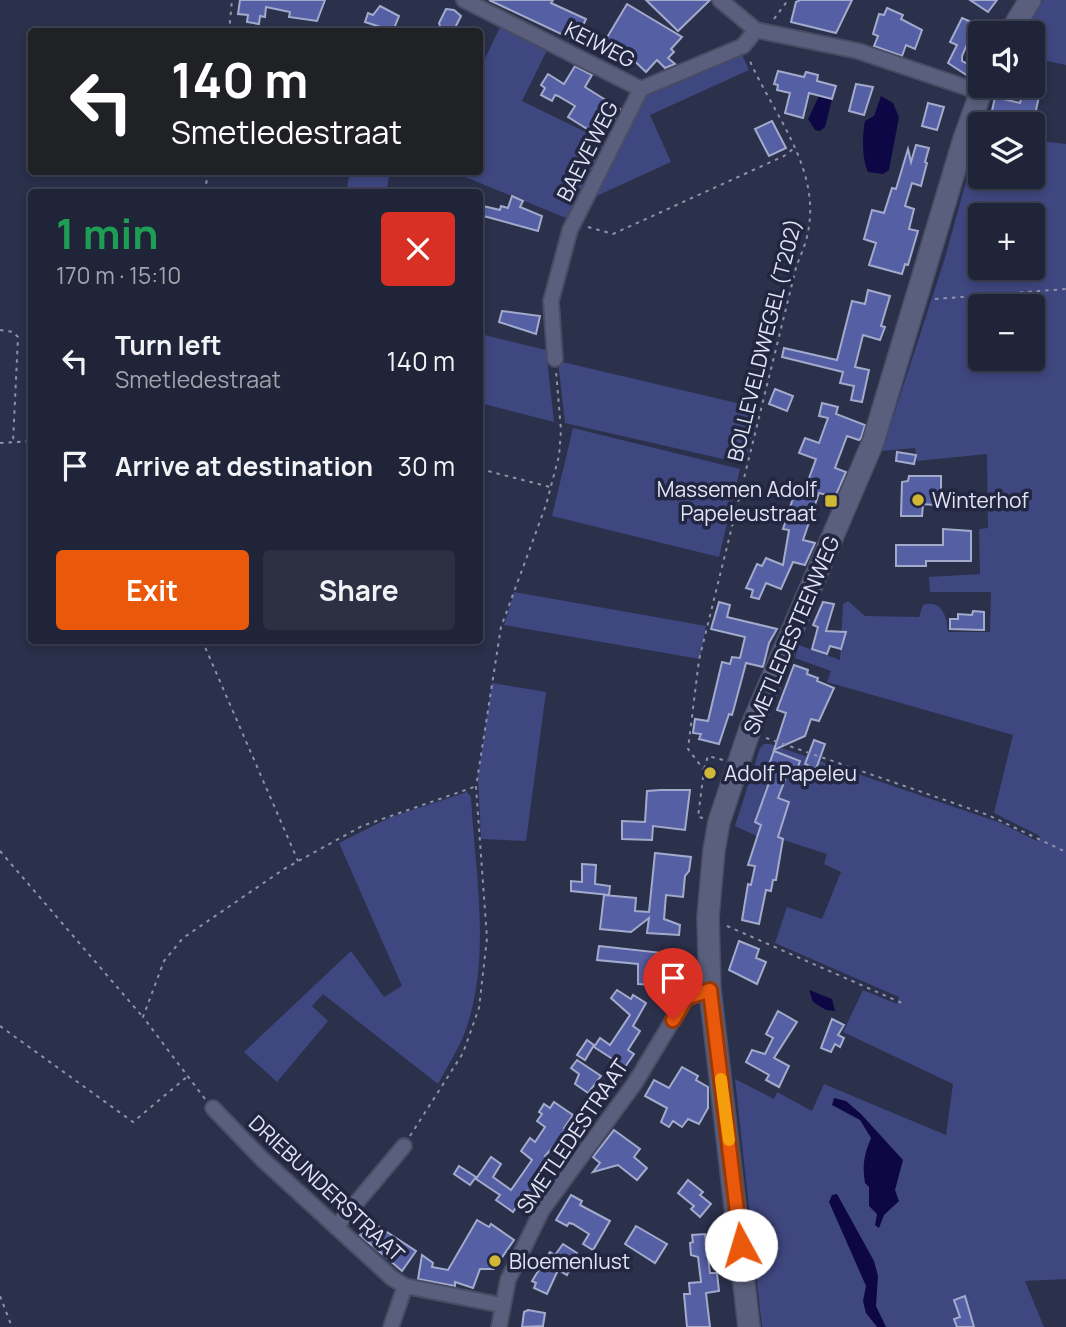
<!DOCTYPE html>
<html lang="en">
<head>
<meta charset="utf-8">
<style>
	:root { --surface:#202438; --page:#2d3043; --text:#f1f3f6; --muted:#a2a4ae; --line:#3d4153; --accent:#ea580c }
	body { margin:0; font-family:Manrope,sans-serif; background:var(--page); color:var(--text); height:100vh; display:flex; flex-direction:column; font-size:26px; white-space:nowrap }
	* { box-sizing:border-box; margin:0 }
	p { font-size:23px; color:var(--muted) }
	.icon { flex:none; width:38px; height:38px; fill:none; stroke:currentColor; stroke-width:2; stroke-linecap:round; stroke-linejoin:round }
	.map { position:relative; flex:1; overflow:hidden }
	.details { position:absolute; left:28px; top:189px; width:455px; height:455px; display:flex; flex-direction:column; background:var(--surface); border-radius:7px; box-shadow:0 4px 10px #0003,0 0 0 2px var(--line) }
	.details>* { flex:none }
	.banner { position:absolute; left:28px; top:28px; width:455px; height:147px; border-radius:7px; box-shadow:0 4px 10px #0003,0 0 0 2px var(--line); background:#202124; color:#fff; overflow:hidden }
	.fabs { position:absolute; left:968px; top:21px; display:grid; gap:14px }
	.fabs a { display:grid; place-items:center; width:77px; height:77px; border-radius:7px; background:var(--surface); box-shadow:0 4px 10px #0003,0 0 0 2px var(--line); font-size:35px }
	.pin { position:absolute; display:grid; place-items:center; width:60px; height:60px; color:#fff; margin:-72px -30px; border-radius:50% 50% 50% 0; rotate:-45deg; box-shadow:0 0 7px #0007 }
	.pin .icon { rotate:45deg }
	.me { position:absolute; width:77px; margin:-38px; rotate:354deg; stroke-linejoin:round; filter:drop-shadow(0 0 5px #0008) }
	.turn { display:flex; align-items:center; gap:24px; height:147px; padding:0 28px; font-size:32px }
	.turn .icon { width:91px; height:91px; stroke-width:2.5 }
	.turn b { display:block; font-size:49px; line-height:60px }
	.round { display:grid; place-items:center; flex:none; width:74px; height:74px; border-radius:7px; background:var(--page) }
	.overview { display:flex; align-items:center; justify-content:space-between; height:119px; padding:0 28px }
	h1 { font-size:42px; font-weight:700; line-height:52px; color:#1e9e55 }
	.button { display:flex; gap:14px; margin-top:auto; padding:14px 28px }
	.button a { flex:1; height:80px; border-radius:7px; background:var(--accent); color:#fff; font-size:28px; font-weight:700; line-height:80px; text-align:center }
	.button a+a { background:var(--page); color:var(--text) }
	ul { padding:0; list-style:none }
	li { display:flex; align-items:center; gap:21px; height:105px; padding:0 28px }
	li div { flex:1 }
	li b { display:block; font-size:26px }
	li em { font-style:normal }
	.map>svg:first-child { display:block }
	.green { fill:#3f4780; fill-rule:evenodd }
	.water { fill:#0e0745 }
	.building { fill:#555fa3; stroke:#a3abcc; stroke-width:2 }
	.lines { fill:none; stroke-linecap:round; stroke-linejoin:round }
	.street-casing { stroke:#494c63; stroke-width:18 }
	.secondary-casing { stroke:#494c63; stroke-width:24 }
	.path { stroke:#8e92a8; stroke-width:2; stroke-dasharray:3.5 5; stroke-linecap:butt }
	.street { stroke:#595f7d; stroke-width:14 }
	.secondary { stroke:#595f7d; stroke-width:21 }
	.route-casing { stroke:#983908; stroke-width:18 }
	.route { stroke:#ea580c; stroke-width:12 }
	.slow { stroke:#f59e0b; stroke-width:12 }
	.poi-dot { fill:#d0b736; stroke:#222640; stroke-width:2.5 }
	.labels { text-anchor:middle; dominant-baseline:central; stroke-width:7; stroke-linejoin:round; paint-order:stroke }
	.street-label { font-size:21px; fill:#e0e4f5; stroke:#222640 }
	.poi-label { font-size:21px; fill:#e0e4f5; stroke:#222640; text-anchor:start }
</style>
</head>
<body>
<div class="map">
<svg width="1066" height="1327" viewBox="0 0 1066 1327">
	<rect width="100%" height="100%" fill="#2b304b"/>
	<g class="green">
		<polygon points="1043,0 1066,0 1066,65 1033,58 1032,33 1022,33"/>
		<polygon points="502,23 549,46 522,101 608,143 571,220 453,172 480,172 480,69"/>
		<polygon points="740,50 749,70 650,115 671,162 590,199 647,92"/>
		<path d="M979,134L980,177H1032L1033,140L1066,144V1279L1025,1281L1044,1327H762L735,1079L774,1099L777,1092L812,1111L824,1084L946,1135L953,1084L843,1032L863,990L897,1004L899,997L775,943L787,907L822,919L841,872L824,864L827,854L771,836L763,839L735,826L760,748L764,744H770L1001,823L1037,841L1040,836L994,813L1013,735L827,682L831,671L795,658L799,645L840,660L843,604L848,601L865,616L919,617L923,605C942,599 947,617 948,632H990L991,592H930L929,577L980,574L979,529L988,528L987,454L917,461L915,448L882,451L945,258ZM980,215H1032V268H980ZM980,306H1032V359H980Z"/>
		<polygon points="350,172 390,172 386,192 346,192"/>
		<polygon points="480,334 546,350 554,422 480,403"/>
		<polygon points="558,361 758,408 745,464 565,423"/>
		<polygon points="573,428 740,469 719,557 552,516"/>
		<polygon points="514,592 706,626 700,659 504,625"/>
		<polygon points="492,683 546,692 526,841 481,839 478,777"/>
		<path d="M467,792L471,797C475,873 492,958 465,1032C458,1050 447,1067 438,1084L323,994L312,1006L328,1021L277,1082L244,1052L351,951L384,997L402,986L339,843L391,817Z"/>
	</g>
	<g class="water">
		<polygon points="819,96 832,99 825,127 820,131 815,130 808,119"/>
		<path d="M881,96L893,103L899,117L889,170L883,174L868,172C862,160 862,135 865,121L874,116Z"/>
		<polygon points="809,990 832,999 835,1011 826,1010 813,1002"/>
		<path d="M834,1098L846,1101L861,1114L903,1160L895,1190L899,1201L884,1215L879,1228L875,1225L877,1214L869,1206V1187L865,1183C862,1165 864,1155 871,1138L860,1120L832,1105Z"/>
		<polygon points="837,1194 874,1261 878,1276 876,1306 886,1327 877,1327 866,1313 863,1301 866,1286 829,1202 832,1195"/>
	</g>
	<g class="building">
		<polygon points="240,0 325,0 317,21 289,17 290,12 266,7 265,17 260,16 259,24 247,22 248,15 238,14"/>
		<polygon points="489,0 553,0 551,3 586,19 576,41"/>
		<polygon points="646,0 710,0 678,31"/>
		<polygon points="800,0 852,0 836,33 791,22 796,2"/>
		<polygon points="970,0 997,0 988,12"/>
		<polygon points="627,4 682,37 671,49 674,52 668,58 675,64 665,68 657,60 646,72 621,48 614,60 599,51"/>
		<polygon points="380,6 399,16 393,31 365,22 368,13 373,15"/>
		<polygon points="887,8 903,15 901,19 922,30 915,49 906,45 902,56 874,46 878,36 873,34 879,14 884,15"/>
		<polygon points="446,9 454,10 461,16 453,32 442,32 439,23"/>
		<polygon points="962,18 976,24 962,56 962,61 973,67 968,76 948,63 957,45 950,42"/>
		<polygon points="575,66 592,75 585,87 620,109 612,125 605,121 597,135 568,117 575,106 558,96 555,95 552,101 541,95 545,88 541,85 548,74 564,84"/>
		<polygon points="778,71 804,77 806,72 818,75 817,81 836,86 832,99 809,93 803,118 785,113 790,93 777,90 778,85 774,84"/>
		<polygon points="1032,76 1043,78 1033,124 990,120 995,97 1020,103 1024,86 1032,86"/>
		<polygon points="856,84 873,87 864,115 849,111"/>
		<polygon points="928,103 944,107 937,130 922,126"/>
		<polygon points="772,121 786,148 769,156 755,129"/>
		<polygon points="916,145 929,148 925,162 927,163 921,186 912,183 905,206 914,209 909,229 918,231 908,265 905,264 902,274 869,265 876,243 864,239 872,210 884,213 892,188 896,189 908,149 911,162"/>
		<polygon points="512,196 523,201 520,207 542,216 538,231 480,215 483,206 500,210 501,206 508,208"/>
		<polygon points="868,290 890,296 881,326 885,327 880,340 863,335 855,367 869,370 862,402 851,400 854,386 840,383 843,372 782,357 784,348 837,360 852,301 865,304"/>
		<polygon points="502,311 540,316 536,334 499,322"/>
		<polygon points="775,389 793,396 787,411 769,404"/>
		<polygon points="822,403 838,407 836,414 865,425 861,438 859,440 847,436 835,468 846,472 835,497 819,493 803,540 815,543 805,565 793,562 781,589 766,583 759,599 751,597 753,590 746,588 757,564 762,566 766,558 783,565 789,530 783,529 794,495 789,494 792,485 805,489 816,459 799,453 805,438 819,443 828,418 819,416"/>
		<polygon points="897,452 916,455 914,464 896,461"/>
		<polygon points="909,476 941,476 941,495 934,495 934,505 923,504 922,516 901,516 902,482 908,481"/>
		<polygon points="943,529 971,531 971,561 926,561 926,566 896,566 896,545 943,545"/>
		<polygon points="719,602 730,605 727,617 777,629 769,643 763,667 746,663 734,708 732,715 729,714 719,744 699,739 701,734 693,733 695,719 708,721 722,662 730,664 732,657 740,658 745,637 711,629"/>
		<polygon points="823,602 834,604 826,631 846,632 841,649 830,646 827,654 812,649 818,627 813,625"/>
		<polygon points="973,611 984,612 984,630 950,629 950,619 958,619 958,614 972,615"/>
		<polygon points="794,665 808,670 807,674 818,678 817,681 834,688 819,721 811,719 805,736 774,750 786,713 777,710"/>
		<polygon points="814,740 825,744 816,769 805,764"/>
		<polygon points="774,751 800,761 795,775 788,772 778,798 789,802 778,837 783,839 776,880 773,880 771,891 766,890 759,924 742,920 748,884 751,885 755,866 748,865 761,825 755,822 769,783 763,781"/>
		<polygon points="661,790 690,790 685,830 653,826 652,840 622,839 622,821 645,822 647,791"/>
		<polygon points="655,853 691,857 689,871 685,876 683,897 666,895 664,919 680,925 679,935 647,933 649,918 631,932 600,929 604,895 636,898 635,911 649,912"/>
		<polygon points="582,864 596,865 595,884 610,886 609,895 571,891 571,881 582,882"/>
		<polygon points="739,941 759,949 756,958 766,962 757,984 729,970"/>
		<polygon points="599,946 663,953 656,985 638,984 638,964 597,960"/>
		<polygon points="617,990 631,999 633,995 646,1003 633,1026 640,1031 628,1050 634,1054 625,1067 594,1047 600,1038 610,1045 630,1015 611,998"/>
		<polygon points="778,1011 797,1022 774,1058 789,1066 779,1087 766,1080 769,1075 746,1062 752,1050 765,1054 773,1038 766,1034"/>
		<polygon points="832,1019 844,1025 838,1035 844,1038 840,1047 835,1044 831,1052 821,1048"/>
		<polygon points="587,1040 594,1045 585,1060 577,1055"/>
		<polygon points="577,1060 601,1076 588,1093 575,1084 579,1074 571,1068"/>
		<polygon points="682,1067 698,1076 696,1080 708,1087 708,1108 699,1124 688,1119 682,1127 673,1121 669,1127 661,1122 667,1108 645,1096 654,1080 669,1088"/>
		<polygon points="554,1102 573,1115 564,1128 568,1130 545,1156 548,1159 535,1177 545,1183 535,1197 527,1191 513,1212 496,1200 500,1195 476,1179 491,1157 501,1164 493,1177 511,1190 532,1160 521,1151 530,1138 535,1142 545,1127 537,1121 542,1114 539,1112 544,1104 550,1108"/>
		<polygon points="614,1130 640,1149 634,1157 647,1168 637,1180 618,1165 593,1172 600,1163 593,1157"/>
		<polygon points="459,1166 476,1177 470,1185 454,1174"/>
		<polygon points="688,1180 703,1192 700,1195 711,1204 700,1217 691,1209 694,1206 678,1193"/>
		<polygon points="571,1195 582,1201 580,1205 610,1221 593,1250 583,1244 589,1234 573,1224 569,1223 567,1226 556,1220"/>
		<polygon points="477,1220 489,1227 491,1224 514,1240 494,1269 480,1269 473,1288 455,1282 455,1286 418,1279 422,1255 433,1263 432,1267 448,1270"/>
		<polygon points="370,1221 416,1251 402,1271 360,1235"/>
		<polygon points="636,1226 667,1244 655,1263 625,1244"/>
		<polygon points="705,1234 710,1273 717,1273 719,1291 706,1293 710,1327 687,1327 684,1294 690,1294 689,1283 701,1282 698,1257 691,1255 690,1243 693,1242 692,1235"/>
		<polygon points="563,1244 577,1253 567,1275 558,1270 547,1294 534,1288 536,1283 532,1281 550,1252 555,1255"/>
		<polygon points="965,1296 974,1327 957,1327 954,1319 960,1317 954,1300"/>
		<polygon points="528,1310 545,1313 543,1326 522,1327 524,1312"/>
	</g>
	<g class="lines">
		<defs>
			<g id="street">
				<polyline points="464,0 641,89"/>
				<polyline points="720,0 756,30 858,51 980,92"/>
				<polyline points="555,359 551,301 570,230 641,89 743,46 756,30"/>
				<polyline points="213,1108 262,1159 392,1278 405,1286 501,1305"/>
				<polyline points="336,1227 404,1146"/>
				<polyline points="391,1327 405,1286"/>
				<polyline points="499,1327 508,1280 542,1210 635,1083 686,998 710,990"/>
			</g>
			<g id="secondary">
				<polyline points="1010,33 1030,0"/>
				<polyline points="749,1327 710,990 708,917 714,850 719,822 749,732 873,442 964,139 983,86"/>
			</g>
		</defs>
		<use href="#street" class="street-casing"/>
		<use href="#secondary" class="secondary-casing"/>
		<g class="path">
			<polyline points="774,19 788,0"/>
			<polyline points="229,32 232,0"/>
			<polyline points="204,192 209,172"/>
			<polyline points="588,227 613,234 784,156 793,149"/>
			<polyline points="935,299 1066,289"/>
			<polyline points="0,330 13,332 18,337 13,442"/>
			<polyline points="0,443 32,441"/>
			<polyline points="480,469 550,487"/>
			<polyline points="202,640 298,861"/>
			<polyline points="766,738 988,815 1066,852"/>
			<polyline points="704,769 708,756 723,760"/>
			<path d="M703,818L698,817L704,770L688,749L699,660L796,268C800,256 806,244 808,232C821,168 773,114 749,59"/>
			<polyline points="0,851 142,1016"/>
			<polyline points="727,926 902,1003"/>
			<polyline points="0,1026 133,1122 188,1076"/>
			<polyline points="205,1099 143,1017 164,961 183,938 284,869 362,826 474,787"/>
			<polyline points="410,1136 463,1053 479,1008 487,938 476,787 501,627 546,505 559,456 561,430 556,371"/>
			<polyline points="0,1296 12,1327"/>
		</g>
		<use href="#street" class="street"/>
		<use href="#secondary" class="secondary"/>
	</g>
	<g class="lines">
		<defs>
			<polyline id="route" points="673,1020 686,998 710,990 741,1245"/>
		</defs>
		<use href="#route" class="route-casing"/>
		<use href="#route" class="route"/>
		<polyline class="slow" points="721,1079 729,1140"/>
	</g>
	<g class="poi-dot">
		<circle cx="918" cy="500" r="7"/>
		<rect x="824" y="494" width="14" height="14" rx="3.5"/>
		<circle cx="710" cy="773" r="7"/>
		<circle cx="495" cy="1261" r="7"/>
	</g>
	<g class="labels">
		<g class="street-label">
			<text transform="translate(600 44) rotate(27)">KEIWEG</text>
			<text transform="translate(587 151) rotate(-63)">BAEVEWEG</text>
			<text transform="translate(764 340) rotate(-76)">BOLLEVELDWEGEL (T202)</text>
			<text transform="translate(791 635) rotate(-67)">SMETLEDESTEENWEG</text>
			<text transform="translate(572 1136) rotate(-56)">SMETLEDESTRAAT</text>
			<text transform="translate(327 1188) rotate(43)">DRIEBUNDERSTRAAT</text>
		</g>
		<g class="poi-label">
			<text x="817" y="489" text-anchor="end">Massemen Adolf<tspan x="817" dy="24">Papeleustraat</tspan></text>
			<text x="932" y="500">Winterhof</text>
			<text x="724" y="773">Adolf Papeleu</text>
			<text x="509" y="1261">Bloemenlust</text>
		</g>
	</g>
</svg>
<div class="fabs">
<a><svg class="icon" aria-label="sound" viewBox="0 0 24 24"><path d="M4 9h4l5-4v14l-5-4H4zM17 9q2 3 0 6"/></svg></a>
<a><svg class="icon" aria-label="layers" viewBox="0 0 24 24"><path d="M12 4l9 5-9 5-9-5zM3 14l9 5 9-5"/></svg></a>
<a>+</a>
<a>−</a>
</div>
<div class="pin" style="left:673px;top:1020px;background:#d93025"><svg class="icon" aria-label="arrive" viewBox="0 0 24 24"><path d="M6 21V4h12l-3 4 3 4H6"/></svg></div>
<svg class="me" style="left:741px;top:1245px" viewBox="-20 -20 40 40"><circle r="19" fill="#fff"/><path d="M0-13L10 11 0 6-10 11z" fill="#ea580c"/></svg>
<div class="banner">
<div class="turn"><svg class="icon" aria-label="left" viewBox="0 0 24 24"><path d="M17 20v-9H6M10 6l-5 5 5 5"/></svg><div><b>140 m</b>Smetledestraat</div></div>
</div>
<section class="details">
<div class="overview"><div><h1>1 min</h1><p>170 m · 15:10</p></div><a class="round" style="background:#d93025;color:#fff"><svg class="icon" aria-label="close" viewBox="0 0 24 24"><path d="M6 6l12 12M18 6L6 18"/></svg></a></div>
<ul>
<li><svg class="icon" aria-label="left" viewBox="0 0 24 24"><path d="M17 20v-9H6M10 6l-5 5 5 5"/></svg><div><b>Turn left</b><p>Smetledestraat</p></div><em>140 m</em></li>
<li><svg class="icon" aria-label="arrive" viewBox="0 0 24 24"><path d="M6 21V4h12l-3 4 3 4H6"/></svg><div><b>Arrive at destination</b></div><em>30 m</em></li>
</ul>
<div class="button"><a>Exit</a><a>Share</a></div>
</section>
</div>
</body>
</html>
